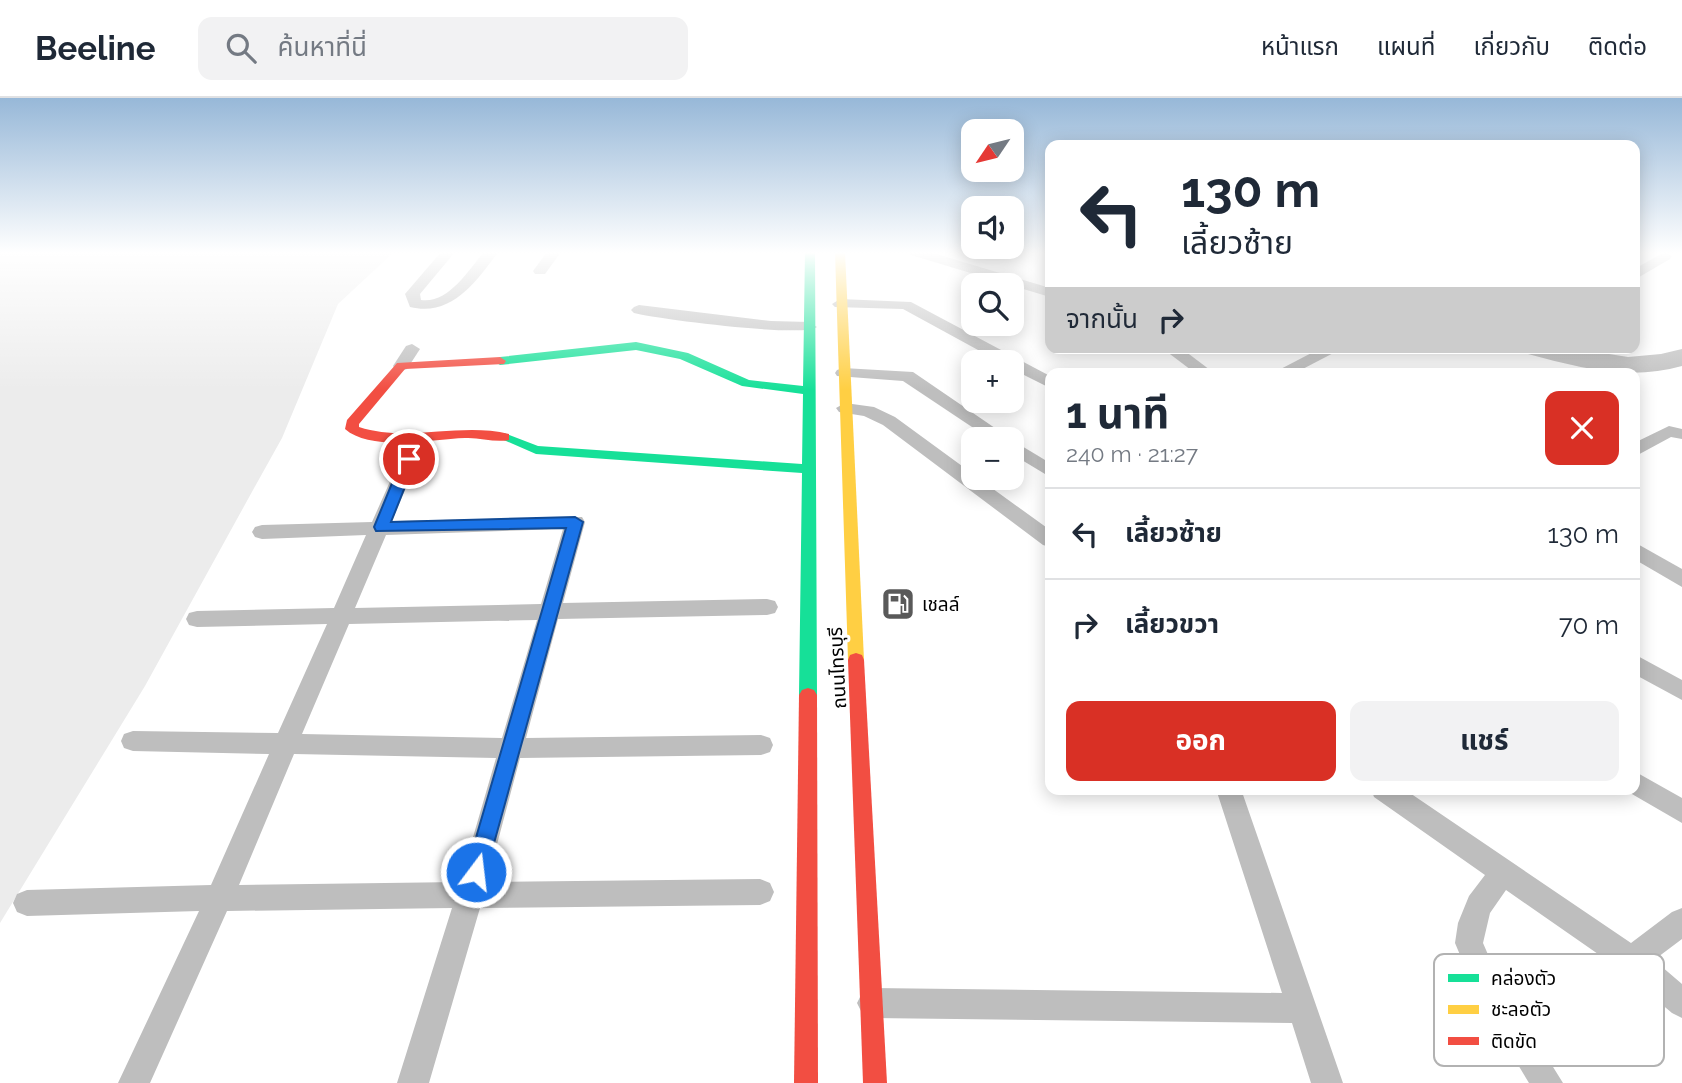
<!DOCTYPE html>
<html lang="th">
<head>
<meta charset="utf-8">
<style>
	:root { --surface:#fff; --page:#f2f2f3; --text:#1f2937; --muted:#747a83; --line:#e0e1e3; --accent:#d93025 }
	body { margin:0; font-family:Raleway,"Noto Sans Thai",sans-serif; background:var(--page); color:var(--text); height:100vh; display:flex; flex-direction:column; font-size:26px; white-space:nowrap }
	* { box-sizing:border-box; margin:0 }
	p { font-size:23px; color:var(--muted) }
	.icon { flex:none; width:38px; height:38px; fill:none; stroke:currentColor; stroke-width:2; stroke-linecap:round; stroke-linejoin:round }
	.map { position:relative; flex:1; overflow:hidden }
	.sheet { position:absolute; left:1045px; top:270px; width:595px; height:427px; display:flex; flex-direction:column; background:var(--surface); border-radius:14px; box-shadow:0 4px 18px #0003 }
	.sheet>* { flex:none }
	.hud { position:absolute; left:1045px; top:42px; width:595px; height:214px; border-radius:14px; box-shadow:0 4px 18px #0003; background:#fff; color:var(--text); overflow:hidden }
	.needle { width:46px; rotate:235deg }
	.controls { position:absolute; left:961px; top:21px; display:grid; gap:14px }
	.controls a { display:grid; place-items:center; width:63px; height:63px; border-radius:14px; background:var(--surface); box-shadow:0 4px 18px #0003; font-size:35px }
	.pin { position:absolute; display:grid; place-items:center; width:60px; height:60px; color:#fff; margin:-30px; border:4px solid #fff; border-radius:50%; box-shadow:0 2px 7px #0007 }
	.me { position:absolute; width:77px; margin:-38px; rotate:15deg; stroke-linejoin:round; filter:drop-shadow(0 0 5px #0008) }
	.turn { display:flex; align-items:center; gap:24px; height:147px; padding:0 21px; font-size:32px }
	.turn .icon { width:91px; height:91px; stroke-width:2.5 }
	.turn b { display:block; font-size:49px; line-height:60px }
	.then { display:flex; align-items:center; height:66px; padding:0 21px; background:#0003; gap:14px; font-size:26px }
	.round { display:grid; place-items:center; flex:none; width:74px; height:74px; border-radius:14px; background:var(--page) }
	.overview { display:flex; align-items:center; justify-content:space-between; height:119px; padding:0 21px }
	h1 { font-size:42px; font-weight:700; line-height:52px }
	.button { display:flex; gap:14px; margin-top:auto; padding:14px 21px }
	.button a { flex:1; height:80px; border-radius:14px; background:var(--accent); color:#fff; font-size:28px; font-weight:700; line-height:80px; text-align:center }
	.button a+a { background:var(--page); color:var(--text) }
	ul { padding:0; list-style:none }
	li { display:flex; align-items:center; gap:21px; height:91px; padding:0 21px; border-top:2px solid var(--line) }
	li div { flex:1 }
	li b { display:block; font-size:26px }
	li em { font-style:normal }
	header { display:flex; align-items:center; gap:42px; box-sizing:border-box; height:98px; padding:0 35px; background:var(--surface); border-bottom:2px solid var(--line) }
	header strong { font-size:33px }
	nav { display:flex; gap:38px; margin-inline-start:auto; font-size:24px }
	.search { width:490px; height:63px; background:var(--page); display:flex; align-items:center; gap:18px; box-sizing:border-box; padding:0 24px; border-radius:14px; color:var(--muted); font-size:26px }
	.map>svg:first-child { display:block }
	.green { fill:#ececec }
	.lines { fill:none; stroke-linecap:round; stroke-linejoin:round }
	.river { fill:#bfbfbf; fill-rule:evenodd }
	.street { fill:#bebebe; fill-rule:evenodd }
	.fast { fill:#16e098; fill-rule:evenodd }
	.slow { fill:#ffcf43; fill-rule:evenodd }
	.jam { fill:#f24e42; fill-rule:evenodd }
	.route { fill:#1a73e8; stroke:#114b97; stroke-width:2 }
	.labels { text-anchor:middle; dominant-baseline:central; stroke-width:6; stroke-linejoin:round; paint-order:stroke }
	.poi-label { font-size:19px; fill:#000; stroke:#fff; text-anchor:start }
	.street-label { font-size:19px; fill:#000; stroke:#fff }
	.key { fill:#fff; stroke:#b2b2b2; stroke-width:2 }
	.key-label { font-size:19px; fill:#000 }
</style>
</head>
<body>
<header>
<strong>Beeline</strong>
<div class="search"><svg class="icon" aria-label="search" viewBox="0 0 24 24"><circle cx="10" cy="10" r="6"/><path d="M15 15l6 6"/></svg>ค้นหาที่นี่</div>
<nav><a>หน้าแรก</a><a>แผนที่</a><a>เกี่ยวกับ</a><a>ติดต่อ</a></nav>
</header>
<div class="map">
<svg width="1682" height="985" viewBox="0 0 1682 985">
	<rect width="100%" height="100%" fill="#fff"/>
	<polygon class="green" points="0,154 394,154 338,206 282,340 253,392 145,588 0,825"/>
	<g class="lines">
		<path class="river" d="M1524,250H1571L1628,259L1661,256L1682,251V268C1630,283 1580,270 1528,256Z"/>
		<g class="street">
			<path d="M441,154H455L420,196L421,202C449,206 469,171 484,154H498C476,184 452,219 410,209L405,196Z"/>
			<polygon points="547,154 561,154 545,176 535,176 533,173"/>
			<polygon points="909,154 930,154 1050,190 1050,199 911,157"/>
			<polygon points="1665,154 1672,158 1670,161 1634,182 1634,171"/>
			<polygon points="840,201 911,204 1050,278 1050,290 1012,271 1012,264 1000,264 903,211 835,209 832,206"/>
			<path d="M639,207L771,223L809,224L817,229C805,240 657,221 634,215L631,212L634,209Z"/>
			<polygon points="412,246 420,251 407,271 401,273 395,271 393,268 406,248"/>
			<polygon points="1162,250 1181,250 1214,275 1195,275"/>
			<polygon points="1321,250 1343,250 1295,275 1273,275"/>
			<polygon points="843,270 913,274 1011,341 990,341 903,283 837,278 835,275 837,272"/>
			<polygon points="845,305 874,309 895,319 973,376 973,380 978,380 1050,432 1050,449 1043,447 883,327 864,318 839,314 836,310"/>
			<polygon points="1669,328 1682,331 1682,341 1671,339 1634,359 1634,345"/>
			<polygon points="1012,342 1050,365 1050,379 1012,356"/>
			<path d="M409,355L418,361L392,423L582,419L585,424L563,505L767,501L775,503L778,509L775,515L767,517L558,521L526,640L761,637L770,640L773,647L770,654L761,657L520,660L487,784L760,781L770,785L774,794L770,803L760,807L480,810L429,985H397L452,810L227,813L150,985H118L199,813L27,818L17,814L13,805L17,796L27,792L211,787L269,656L133,653L124,650L121,643L124,636L133,633L278,635L327,526L197,529L189,527L186,521L189,515L197,513L334,510L366,437L262,441L255,439L252,434L255,429L262,427L372,424L400,361ZM563,431L541,506L355,510L386,437ZM537,522L502,640L302,636L349,526ZM294,656L496,660L460,784L239,787Z"/>
			<polygon points="1634,444 1682,471 1682,489 1634,461"/>
			<polygon points="1634,556 1682,582 1682,602 1634,576"/>
			<polygon points="1634,673 1682,700 1682,725 1625,692 1634,691"/>
			<polygon points="1216,691 1241,691 1343,985 1311,985 1292,925 872,920 862,915 857,905 862,895 872,890 1282,895"/>
			<polygon points="1371,691 1404,691 1631,845 1672,814 1682,810 1682,841 1654,862 1682,886 1682,920 1672,915 1621,872 1506,792 1490,815 1483,845 1499,882 1563,985 1529,985 1479,902 1455,845 1458,825 1469,798 1485,777 1374,699"/>
		</g>
		<polygon class="fast" points="805,154 815,154 817,597 814,602 808,604 802,602 799,597 802,375 536,356 497,339 504,335 538,348 802,366 803,296 742,288 680,261 636,252 500,267 494,263 500,259 636,244 688,255 749,282 803,288"/>
		<polygon class="slow" points="835,154 845,154 864,562 862,567 850,567 848,562"/>
		<g class="jam">
			<path d="M500,259L506,263L504,266L405,271L359,326V329C408,345 459,324 509,336V342C495,345 479,339 465,340C433,341 371,354 345,331L347,322L397,265Z"/>
			<polygon points="856,555 862,557 864,562 887,985 863,985 848,562 850,557"/>
			<polygon points="808,590 814,592 817,597 818,985 794,985 799,597 802,592"/>
		</g>
	</g>
	<linearGradient id="sky" x2="0" y2="1"><stop stop-color="#97b8d8"/><stop offset="0.53" stop-color="#fff"/><stop offset="1" stop-color="#fff" stop-opacity="0"/></linearGradient>
	<rect width="1682" height="292" fill="url(#sky)"/>
	<polygon class="route" points="409,356 416,361 391,424 575,419 583,424 486,774 483,781 476,784 469,781 466,774 566,430 376,433 374,429 402,361"/>
	<defs>
		<symbol id="fuel-square" viewBox="-11 -11 22 22"><rect x="-9" y="-9" width="18" height="18" rx="4" fill="#595959" stroke="#fff"/><path d="M-5.5-6h7V0h2V4h1.3V-2.5L3-4.5l.8-.8L6-3V5H2.5V1h-1V6h-7ZM-4.2-4.7v3.2H.2V-4.7Z" fill="#fff"/></symbol>
	</defs>
	<g fill-rule="evenodd">
		<use href="#fuel-square" x="879" y="487" width="38" height="38"/>
	</g>
	<g class="labels">
		<g class="poi-label">
			<text x="922" y="506">เชลล์</text>
		</g>
		<g class="street-label">
			<text transform="translate(837 570) rotate(-93)">ถนนไทรบุรี</text>
		</g>
	</g>
	<rect x="1434" y="856" width="230" height="112" rx="10" class="key"/>
	<rect x="1448" y="876" width="31" height="8" fill="#16e098"/>
	<rect x="1448" y="907" width="31" height="9" fill="#ffcf43"/>
	<rect x="1448" y="939" width="31" height="8" fill="#f24e42"/>
	<g class="key-label">
		<text x="1491" y="887">คล่องตัว</text>
		<text x="1491" y="918">ชะลอตัว</text>
		<text x="1491" y="950">ติดขัด</text>
	</g>
</svg>
<div class="controls">
<a><svg class="needle" viewBox="-14 -14 28 28"><path d="M0-13l5 13h-10z" fill="#e53935"/><path d="M0 13l5-13h-10z" fill="#747a83"/></svg></a>
<a><svg class="icon" aria-label="sound" viewBox="0 0 24 24"><path d="M4 9h4l5-4v14l-5-4H4zM17 9q2 3 0 6"/></svg></a>
<a><svg class="icon" aria-label="search" viewBox="0 0 24 24"><circle cx="10" cy="10" r="6"/><path d="M15 15l6 6"/></svg></a>
<a>+</a>
<a>−</a>
</div>
<div class="pin" style="left:409px;top:361px;background:#d93025"><svg class="icon" aria-label="arrive" viewBox="0 0 24 24"><path d="M6 21V4h12l-3 4 3 4H6"/></svg></div>
<svg class="me" style="left:476px;top:774px" viewBox="-20 -20 40 40"><circle r="17" fill="#1a73e8" stroke="#fff" stroke-width="3"/><path d="M0-11L8 9 0 5-8 9z" fill="#fff"/></svg>
<div class="hud">
<div class="turn"><svg class="icon" aria-label="left" viewBox="0 0 24 24"><path d="M17 20v-9H6M10 6l-5 5 5 5"/></svg><div><b>130 m</b>เลี้ยวซ้าย</div></div>
<div class="then">จากนั้น<svg class="icon" aria-label="right" viewBox="0 0 24 24"><path d="M7 20v-9h11M14 6l5 5-5 5"/></svg></div>
</div>
<section class="sheet">
<div class="overview"><div><h1>1 นาที</h1><p>240 m · 21:27</p></div><a class="round" style="background:#d93025;color:#fff"><svg class="icon" aria-label="close" viewBox="0 0 24 24"><path d="M6 6l12 12M18 6L6 18"/></svg></a></div>
<ul>
<li><svg class="icon" aria-label="left" viewBox="0 0 24 24"><path d="M17 20v-9H6M10 6l-5 5 5 5"/></svg><div><b>เลี้ยวซ้าย</b></div><em>130 m</em></li>
<li><svg class="icon" aria-label="right" viewBox="0 0 24 24"><path d="M7 20v-9h11M14 6l5 5-5 5"/></svg><div><b>เลี้ยวขวา</b></div><em>70 m</em></li>
</ul>
<div class="button"><a>ออก</a><a>แชร์</a></div>
</section>
</div>
</body>
</html>
